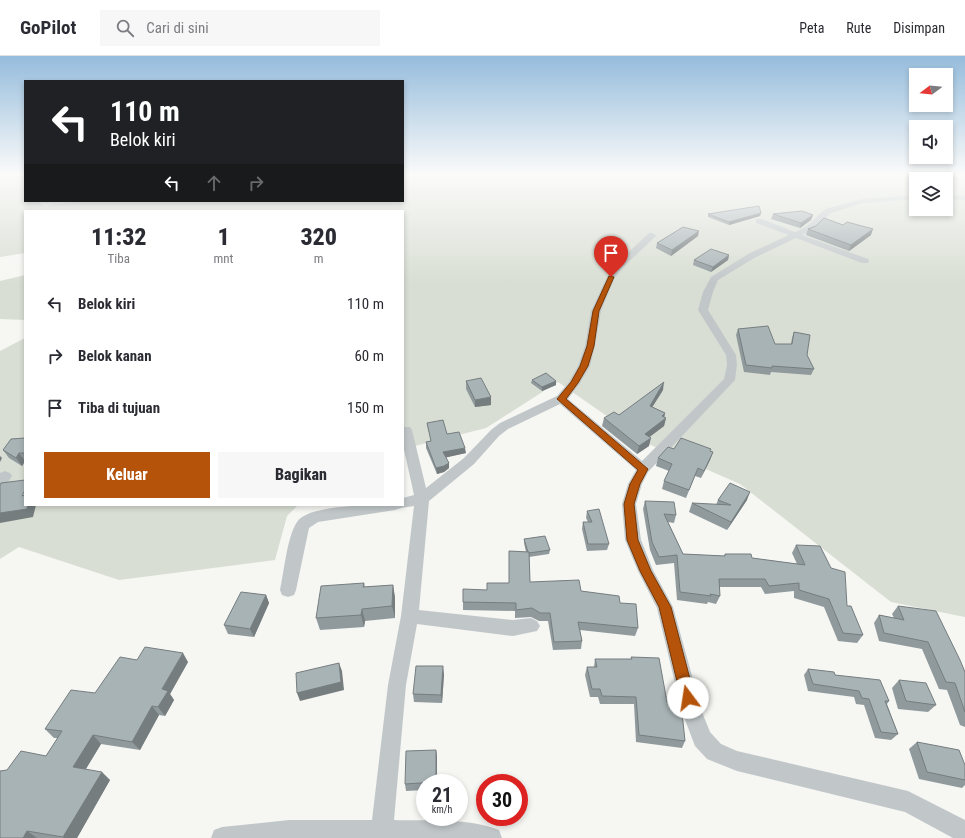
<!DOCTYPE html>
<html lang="id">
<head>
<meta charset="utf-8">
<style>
	:root { --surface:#fff; --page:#f7f7f7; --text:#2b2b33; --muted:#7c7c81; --line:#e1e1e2; --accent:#b45309 }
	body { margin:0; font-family:"Roboto Condensed",sans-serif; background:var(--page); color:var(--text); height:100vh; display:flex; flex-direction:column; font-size:15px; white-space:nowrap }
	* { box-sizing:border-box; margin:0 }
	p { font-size:13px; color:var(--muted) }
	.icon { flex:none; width:22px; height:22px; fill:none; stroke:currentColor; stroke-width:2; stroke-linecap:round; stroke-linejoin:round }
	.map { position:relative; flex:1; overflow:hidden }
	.panel { position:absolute; left:24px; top:154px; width:380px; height:296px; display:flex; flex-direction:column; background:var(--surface); border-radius:0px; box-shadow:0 2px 6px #0003 }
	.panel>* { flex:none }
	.guide { position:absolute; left:24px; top:24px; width:380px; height:122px; border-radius:0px; box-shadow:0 2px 6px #0003; background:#202124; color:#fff; overflow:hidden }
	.needle { width:26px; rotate:254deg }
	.tools { position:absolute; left:909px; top:12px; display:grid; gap:8px }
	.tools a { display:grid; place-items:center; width:44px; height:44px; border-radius:0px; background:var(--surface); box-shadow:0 2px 6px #0003; font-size:20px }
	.speed { position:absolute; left:416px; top:718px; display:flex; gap:8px; font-size:20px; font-weight:700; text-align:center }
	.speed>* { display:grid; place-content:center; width:52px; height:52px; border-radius:50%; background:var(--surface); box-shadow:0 2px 6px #0003; line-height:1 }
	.speed small { font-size:10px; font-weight:400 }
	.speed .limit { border:6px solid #d22; background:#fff; color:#111 }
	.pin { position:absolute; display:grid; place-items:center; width:34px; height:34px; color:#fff; margin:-41px -17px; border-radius:50% 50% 50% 0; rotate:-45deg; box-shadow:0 0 4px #0007 }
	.pin .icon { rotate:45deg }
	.me { position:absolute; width:44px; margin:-22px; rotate:346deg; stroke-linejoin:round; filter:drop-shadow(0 0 3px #0008) }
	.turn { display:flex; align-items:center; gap:14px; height:84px; padding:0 20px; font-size:18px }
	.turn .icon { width:52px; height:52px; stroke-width:2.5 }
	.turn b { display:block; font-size:28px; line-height:34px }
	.lanes { display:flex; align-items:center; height:38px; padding:0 20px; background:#0003; justify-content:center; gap:20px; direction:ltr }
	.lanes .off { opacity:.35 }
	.eta { display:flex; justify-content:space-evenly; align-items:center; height:68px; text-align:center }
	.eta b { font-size:24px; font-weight:800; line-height:28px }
	.cta { display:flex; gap:8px; margin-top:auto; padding:8px 20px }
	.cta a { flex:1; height:46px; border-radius:0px; background:var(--accent); color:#fff; font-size:16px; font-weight:800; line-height:46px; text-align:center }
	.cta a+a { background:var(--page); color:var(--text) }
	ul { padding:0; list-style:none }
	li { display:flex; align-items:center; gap:12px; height:52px; padding:0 20px }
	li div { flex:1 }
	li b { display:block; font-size:15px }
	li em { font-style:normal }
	header { display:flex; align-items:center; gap:24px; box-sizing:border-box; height:56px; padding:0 20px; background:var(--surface); border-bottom:1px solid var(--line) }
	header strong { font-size:19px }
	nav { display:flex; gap:22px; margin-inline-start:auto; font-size:14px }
	.search { width:280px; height:36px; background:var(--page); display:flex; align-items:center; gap:10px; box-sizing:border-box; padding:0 14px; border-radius:0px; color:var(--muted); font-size:15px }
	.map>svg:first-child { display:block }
	.green { fill:#d8ded3; fill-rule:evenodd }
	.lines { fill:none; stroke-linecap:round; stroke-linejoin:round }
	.minor { fill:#c1c7c9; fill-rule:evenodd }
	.wall { fill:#909a9d }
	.shaded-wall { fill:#767d7f }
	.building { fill:#a8b3b6; stroke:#767d7f }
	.route { fill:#b45309; stroke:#753606 }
</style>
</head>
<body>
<header>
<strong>GoPilot</strong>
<div class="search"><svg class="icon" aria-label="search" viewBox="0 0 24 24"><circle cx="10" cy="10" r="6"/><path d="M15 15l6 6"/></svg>Cari di sini</div>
<nav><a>Peta</a><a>Rute</a><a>Disimpan</a></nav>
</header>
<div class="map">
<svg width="965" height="782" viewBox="0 0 965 782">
	<rect width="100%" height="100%" fill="#f6f6f3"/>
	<g class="green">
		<path d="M0,118H25V145H37L44,150L82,145H403V118H965V561L891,546L740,428L644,386L558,326L486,372L403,393V155H25V197L0,201ZM916,123H946V153H916Z"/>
		<polygon points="25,219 25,264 0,263 0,225"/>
		<polygon points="25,282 25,449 298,449 287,460 275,504 119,524 19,491 0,503 0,295"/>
	</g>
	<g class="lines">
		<g class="minor">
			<path d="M916,139V143L863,147L831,157L813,174L802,179L868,203L869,205L868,207H862L796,182L756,201L718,224L713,236L708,254L736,299L737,309L735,324L648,416L642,428L636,448L641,484L653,514L673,551L702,656L710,676L721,688L737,695L908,735L965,764V782H953L905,756L737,715L707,703L695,690L682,656L657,552L638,515L625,484L622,448L628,428L636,414L560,348L508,373L499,380L474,408L429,445L419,554L513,564L531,562L537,565L540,570L537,575L513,580L417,568L406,629L394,764C425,765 471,762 499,774L502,782H211L214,774L222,771L289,764H372L388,629L401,560L414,450L401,452L395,454L318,466L309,472L296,534L294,539L288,541L282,539L280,534C284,516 287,481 297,466C309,447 382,449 403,449V442L414,439L403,389V371H410L412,374L426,432L464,402L491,374L500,367L557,340L569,326L578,310L585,290L591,255L607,221L616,208L649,177H652L656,179L655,181L622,212L615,221L601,255L595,290L590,310L580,327L568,343L642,405L724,323L727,309L726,299L698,254L703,236L711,221L750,197L789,179L756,167V163H762L795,176L807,170L825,153L863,143Z"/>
			<polygon points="946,139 965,140 965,144 946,143"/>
			<polygon points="5,415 10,417 12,420 5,431 0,433 0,417"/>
		</g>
	</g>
	<g class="wall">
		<polygon points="761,157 760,160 729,169 708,161 708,158"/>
		<polygon points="773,158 813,159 811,164 800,172 771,163"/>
		<polygon points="808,173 871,179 849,195 806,179"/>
		<polygon points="698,180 671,200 656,192 657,187"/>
		<polygon points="729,199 728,204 711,216 693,209 694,204"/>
		<polygon points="738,273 775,288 791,288 792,282 794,276 814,313 811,319 771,316 770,319 744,316 736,279"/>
		<polygon points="532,324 556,329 542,335 531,327"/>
		<polygon points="466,325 491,341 491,349 475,351 466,333"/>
		<polygon points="663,334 652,351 665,357 664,361 666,362 664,370 649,381 649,390 637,398 602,370 604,362 619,359"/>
		<polygon points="427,367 447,378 466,397 446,401 449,412 444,416 437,418 426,392 426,386 431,385 428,372"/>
		<polygon points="25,382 25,405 22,410 9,402 3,394"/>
		<polygon points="674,393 710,395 713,396 710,404 701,422 695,420 686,442 662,433 664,425 669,415 656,410 658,402"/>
		<polygon points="718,444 747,444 727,474 689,456 692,447 716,449"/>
		<polygon points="645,445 676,459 674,467 668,466 683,498 724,500 725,498 752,502 797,508 792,497 796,489 847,550 863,579 857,587 838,585 824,551 794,542 794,535 765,538 761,531 719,531 720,540 716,548 708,546 707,548 677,544 674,507 656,509 650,494 643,453"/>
		<polygon points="587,455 609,488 607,494 587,495 582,473 583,466 588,466 586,462"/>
		<polygon points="524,483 550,494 549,498 529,501 530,526 581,535 620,547 638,572 635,580 580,574 582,585 581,593 553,594 548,565 539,565 531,561 515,562 515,555 463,554 463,546 487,534 509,527 509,495 526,496 524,487"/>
		<polygon points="364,527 365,531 393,529 395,542 395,562 365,565 364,571 320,574 316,562"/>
		<polygon points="266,539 269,547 254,581 228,578 224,569"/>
		<polygon points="898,550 965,616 965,671 960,669 947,634 939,633 922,593 879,585 874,567 879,559 894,562 892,558"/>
		<polygon points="631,601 667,646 685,685 682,692 636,686 634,648 600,648 598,641 590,641 585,619 587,611 594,611 595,603 631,603"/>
		<polygon points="137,604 188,606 170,638 174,644 165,660 159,659 140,694 101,688 86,713 110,724 77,782 0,782 7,714 46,700 58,682 54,682 45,673 95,637"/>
		<polygon points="808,613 835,619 889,645 887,648 898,678 891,684 875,682 864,649 856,648 854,641 808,635 804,619"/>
		<polygon points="444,618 442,647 414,646 413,638"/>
		<polygon points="899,624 936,649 928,656 898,653 892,632"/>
		<polygon points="917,686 965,709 965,729 962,732 919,723 909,693"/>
		<polygon points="436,694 437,701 437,727 425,727 425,734 406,735 405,728"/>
	</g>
	<g class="shaded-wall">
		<polygon points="761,157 760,160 729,169 729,166"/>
		<polygon points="813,159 811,164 800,172 801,167"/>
		<polygon points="873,173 871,179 849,195 851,189"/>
		<polygon points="699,175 698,180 671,200 672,194"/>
		<polygon points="729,199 728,204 711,216 713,211"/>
		<polygon points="556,325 556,329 542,335 542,331"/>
		<polygon points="664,326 663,334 648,358 650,350"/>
		<polygon points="491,341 491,349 475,351 475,344"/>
		<polygon points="665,357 664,363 666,362 664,370 643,386 645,378 662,360"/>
		<polygon points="651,382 649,390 637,398 639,390"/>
		<polygon points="465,392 466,397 444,402 443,396"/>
		<polygon points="713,396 710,404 701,422 704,415"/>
		<polygon points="19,397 25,405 22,410 16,402"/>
		<polygon points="0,400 2,402 0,406"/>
		<polygon points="449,407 449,412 444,416 437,418 436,412"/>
		<polygon points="750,436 747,444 727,474 731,466"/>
		<polygon points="28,449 36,449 33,461 0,467 0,457"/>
		<polygon points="393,529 395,542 395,562 392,550"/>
		<polygon points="266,539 269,547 254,581 250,573"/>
		<polygon points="362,553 365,565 364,571 361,559"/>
		<polygon points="183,597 188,606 170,638 174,644 165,660 158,651 162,633"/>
		<polygon points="339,607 342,615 344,634 300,645 297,637"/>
		<polygon points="443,610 444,618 442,647 441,639"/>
		<polygon points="152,650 159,659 140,694 132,686"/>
		<polygon points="93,679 101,688 82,719 73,711"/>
		<polygon points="436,694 437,701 437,727 436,727"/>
		<polygon points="102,716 110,724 77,782 64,782 63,781"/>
		<polygon points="27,775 37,782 23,782"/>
	</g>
	<g class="building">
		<polygon points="759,150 761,157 729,166 708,158"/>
		<polygon points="802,155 813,159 801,167 773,158"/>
		<polygon points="824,162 843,169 847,166 873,173 851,189 808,173 816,170"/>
		<polygon points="683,171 699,175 672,194 657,187"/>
		<polygon points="711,193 729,199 713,211 694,204"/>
		<polygon points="768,270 775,288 792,288 794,276 810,279 807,299 814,313 772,310 772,312 746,309 738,273"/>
		<polygon points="546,317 556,325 542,331 532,324"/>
		<polygon points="481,322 491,341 475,344 466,325"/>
		<polygon points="664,326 650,350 665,357 662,360 666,362 645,378 651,382 639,390 604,362 614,356 619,359"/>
		<polygon points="443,364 447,378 459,376 465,392 443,396 449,407 444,410 436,412 426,386 431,385 427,367"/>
		<polygon points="25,382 25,397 19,397 16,402 3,394 11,383"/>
		<polygon points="681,382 711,393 710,395 713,396 704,415 698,412 689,434 664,425 672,408 658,402 668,391 674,393"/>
		<polygon points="25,424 25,434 22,440 25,439 25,449 28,449 27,453 0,457 0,429 1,427"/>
		<polygon points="730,427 750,436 731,466 692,447 731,449 718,444"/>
		<polygon points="645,445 674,446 676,459 664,458 683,498 725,500 725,498 751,498 752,502 805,509 796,489 820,490 831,512 845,516 847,550 851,550 863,579 843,577 829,543 799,534 799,527 769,530 765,523 719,523 720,540 710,538 711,540 680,536 677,499 659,501 652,486"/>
		<polygon points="599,453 609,488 588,488 583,466 592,466 587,455"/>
		<polygon points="545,480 550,494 529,497 529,496 528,496 524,483"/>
		<polygon points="509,495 529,496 530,526 579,524 581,535 619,540 620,547 636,548 638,572 578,566 582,585 554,586 550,557 540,557 532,552 516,554 516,547 463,546 463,533 487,534 487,527 509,527"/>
		<polygon points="364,527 363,531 393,529 392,550 362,553 361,559 316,562 321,530"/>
		<polygon points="241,536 266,539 250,573 224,569"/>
		<polygon points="898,550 936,555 960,604 965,616 965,656 955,627 946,626 928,586 884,577 879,559 904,564"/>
		<polygon points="145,591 183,597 162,633 168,635 158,651 152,650 132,686 93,679 73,711 102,716 63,781 27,775 23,782 0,782 0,715 7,714 21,695 46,700 62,675 45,673 71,634 95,637 120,601 137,604"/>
		<polygon points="631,601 659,602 667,646 681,647 685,685 639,679 636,641 602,640 600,633 592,633 587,611 597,611 595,603 632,603"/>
		<polygon points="339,607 341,626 297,637 296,617"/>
		<polygon points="416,610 443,610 441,639 413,638"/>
		<polygon points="808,613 834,616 835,619 880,624 889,645 885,645 898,678 881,676 869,643 862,642 859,635 813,628"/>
		<polygon points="899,624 926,627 936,649 906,645"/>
		<polygon points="917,686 959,694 965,709 965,724 927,716"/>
		<polygon points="436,694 436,726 405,728 406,695"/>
	</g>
	<linearGradient id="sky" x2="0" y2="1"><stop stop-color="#95bcdc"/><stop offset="0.52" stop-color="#fbfbfa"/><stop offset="1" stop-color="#fbfbfa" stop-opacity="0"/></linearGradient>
	<rect width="965" height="228" fill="url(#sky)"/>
	<polygon class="route" points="609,220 614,221 599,255 594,290 588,310 578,327 566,343 648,413 640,428 634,448 638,484 651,515 671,551 695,642 693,646 688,648 683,646 681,642 659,551 640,515 627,484 624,448 630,428 638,414 557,343 571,326 580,310 587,290 593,255"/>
</svg>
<div class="tools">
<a><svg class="needle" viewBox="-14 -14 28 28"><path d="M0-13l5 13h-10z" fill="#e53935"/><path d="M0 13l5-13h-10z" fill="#7c7c81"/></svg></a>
<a><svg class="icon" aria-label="sound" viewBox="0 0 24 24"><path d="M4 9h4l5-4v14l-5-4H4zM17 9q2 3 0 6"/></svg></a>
<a><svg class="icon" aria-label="layers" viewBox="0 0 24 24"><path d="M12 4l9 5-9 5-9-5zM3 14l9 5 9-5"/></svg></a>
</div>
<div class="speed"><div>21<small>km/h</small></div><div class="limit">30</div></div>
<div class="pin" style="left:611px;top:221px;background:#d93025"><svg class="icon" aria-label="arrive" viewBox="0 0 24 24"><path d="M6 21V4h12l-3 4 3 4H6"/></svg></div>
<svg class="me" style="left:688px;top:642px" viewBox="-20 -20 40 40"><circle r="19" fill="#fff"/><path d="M0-13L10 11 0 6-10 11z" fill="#b45309"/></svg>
<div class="guide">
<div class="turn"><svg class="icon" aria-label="left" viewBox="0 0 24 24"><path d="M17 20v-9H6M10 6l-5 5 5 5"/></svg><div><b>110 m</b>Belok kiri</div></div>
<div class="lanes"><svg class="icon" aria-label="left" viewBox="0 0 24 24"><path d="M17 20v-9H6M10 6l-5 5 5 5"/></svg><svg class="icon off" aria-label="ahead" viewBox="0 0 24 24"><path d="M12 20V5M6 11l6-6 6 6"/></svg><svg class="icon off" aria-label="right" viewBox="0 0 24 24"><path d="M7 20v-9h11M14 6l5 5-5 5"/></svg></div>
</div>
<section class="panel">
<div class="eta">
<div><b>11:32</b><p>Tiba</p></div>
<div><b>1</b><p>mnt</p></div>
<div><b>320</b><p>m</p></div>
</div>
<ul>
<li><svg class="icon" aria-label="left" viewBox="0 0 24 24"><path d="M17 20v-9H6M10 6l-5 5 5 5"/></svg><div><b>Belok kiri</b></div><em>110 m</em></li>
<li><svg class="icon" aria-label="right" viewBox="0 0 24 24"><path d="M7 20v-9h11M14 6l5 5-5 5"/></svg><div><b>Belok kanan</b></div><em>60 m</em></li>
<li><svg class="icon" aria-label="arrive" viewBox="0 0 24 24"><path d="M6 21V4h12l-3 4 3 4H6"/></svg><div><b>Tiba di tujuan</b></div><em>150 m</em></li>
</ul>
<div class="cta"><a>Keluar</a><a>Bagikan</a></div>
</section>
</div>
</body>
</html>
